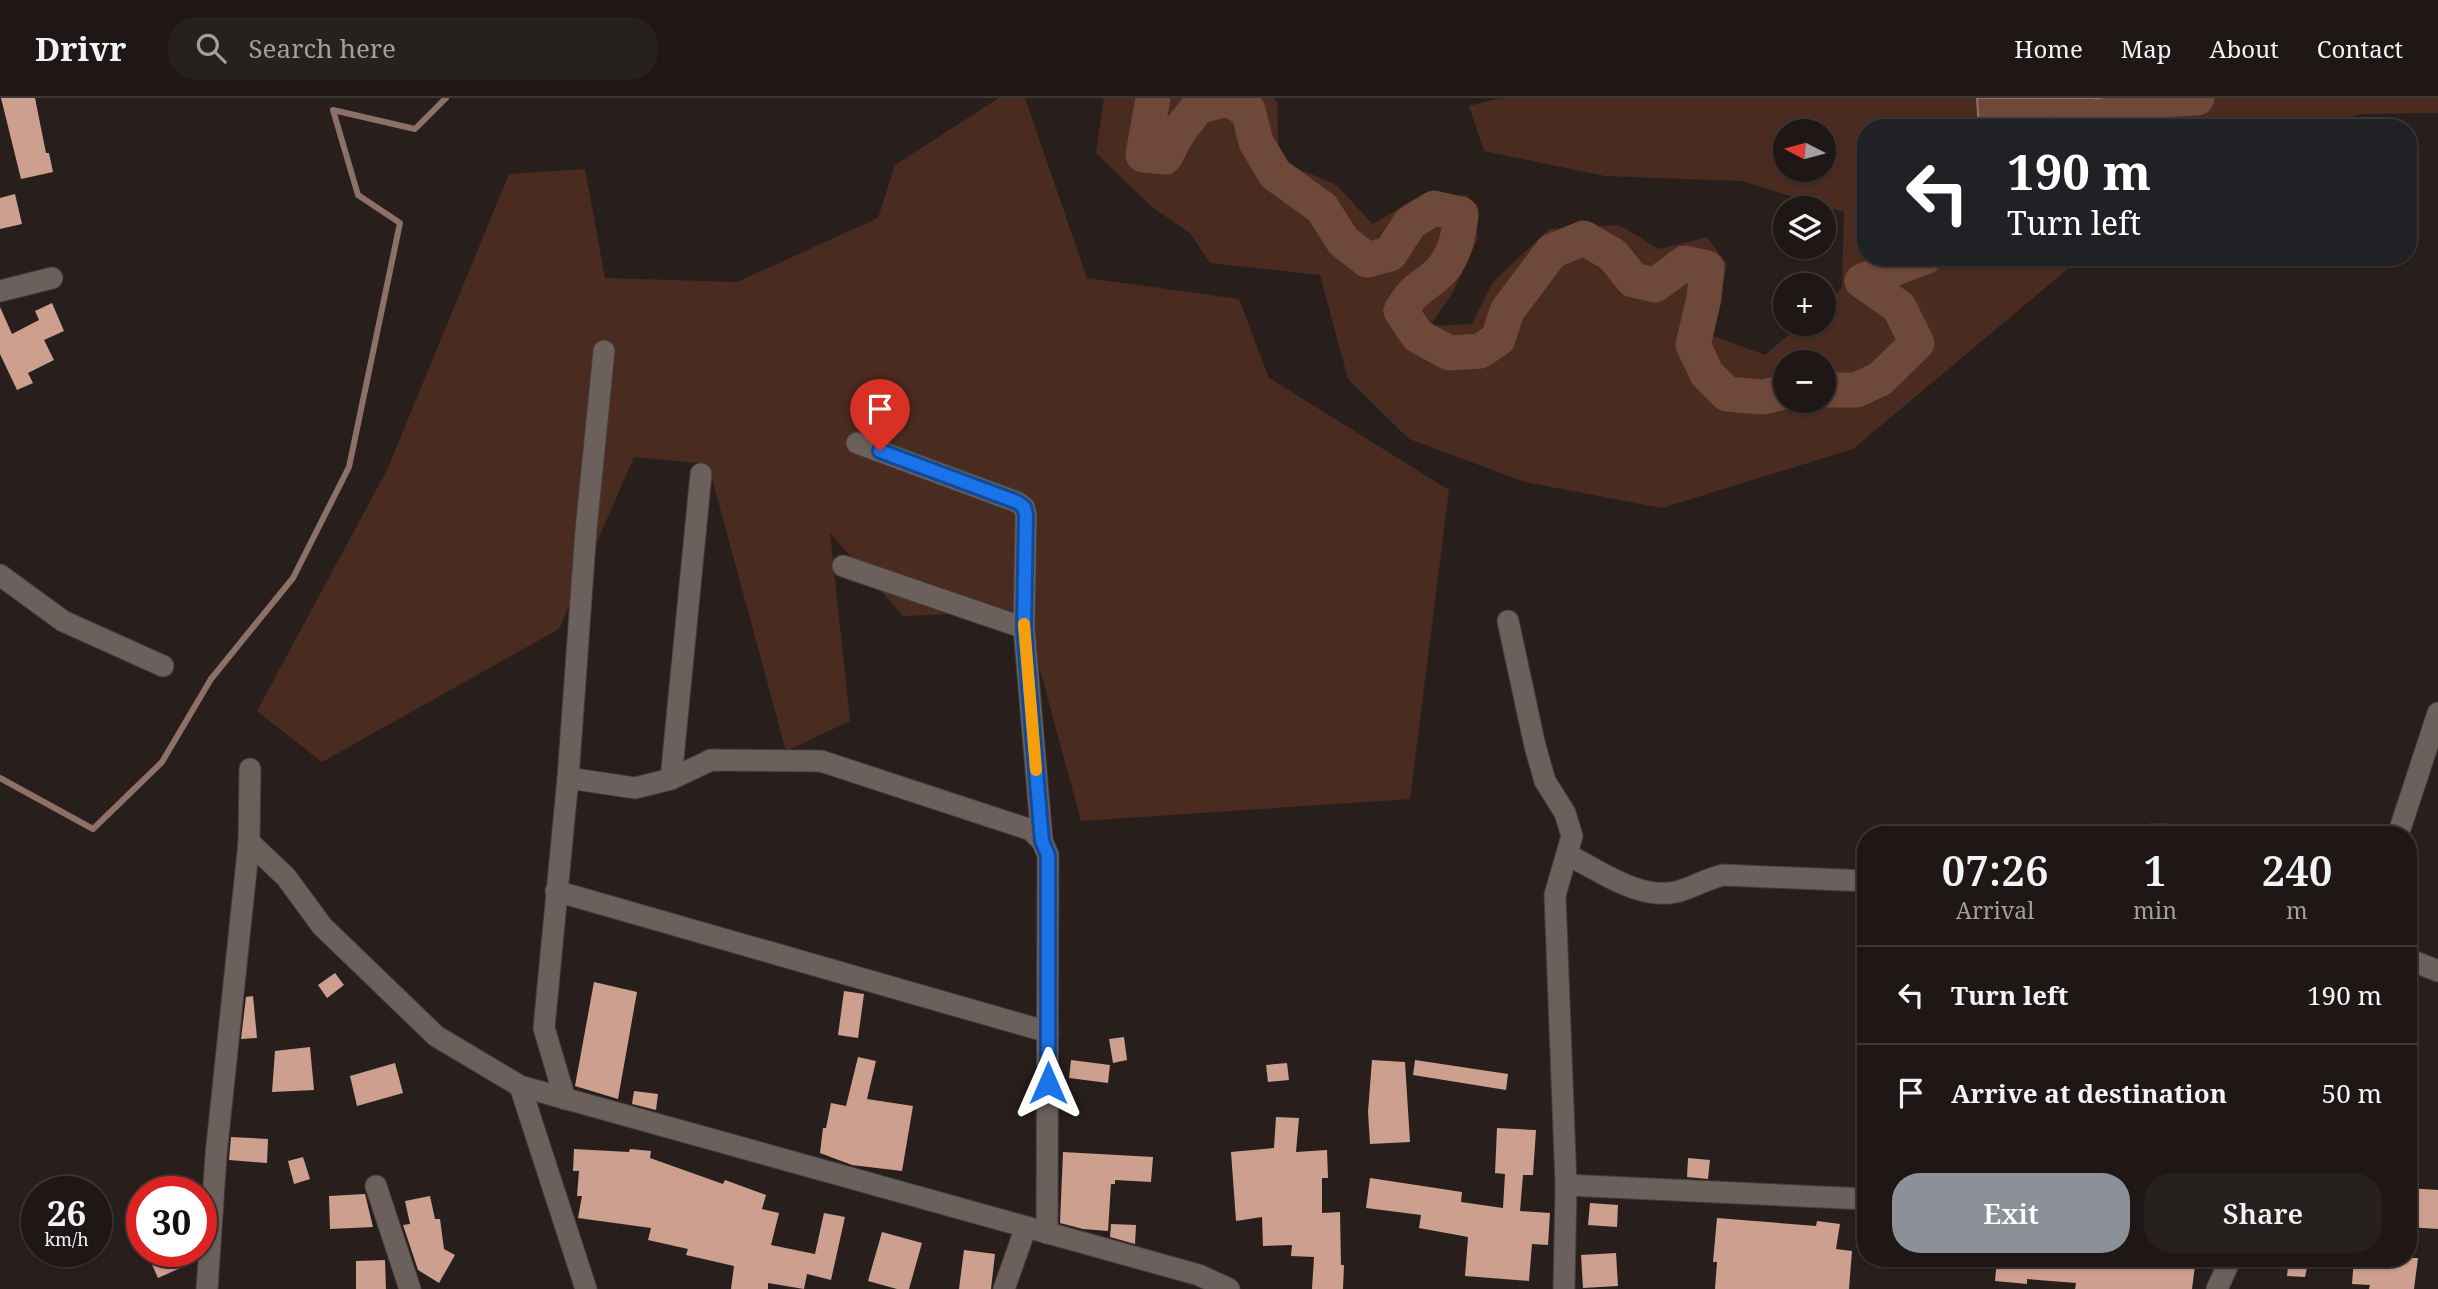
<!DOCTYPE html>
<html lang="en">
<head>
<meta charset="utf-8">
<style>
	:root { --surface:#1e1715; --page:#26201e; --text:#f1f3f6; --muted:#a19fa0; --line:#3c3634; --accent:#8c9099 }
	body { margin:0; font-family:"Noto Serif",serif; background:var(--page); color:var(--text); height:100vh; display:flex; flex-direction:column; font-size:26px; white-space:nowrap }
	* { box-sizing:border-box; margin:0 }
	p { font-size:23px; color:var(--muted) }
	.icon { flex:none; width:38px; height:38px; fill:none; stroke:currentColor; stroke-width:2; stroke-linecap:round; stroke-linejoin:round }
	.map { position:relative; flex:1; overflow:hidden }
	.sheet { position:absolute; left:1857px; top:728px; width:560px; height:441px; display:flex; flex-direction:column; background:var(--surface); border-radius:28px; box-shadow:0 2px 5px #0004,0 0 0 2px var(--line) }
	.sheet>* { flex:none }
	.guide { position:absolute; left:1857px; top:21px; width:560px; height:147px; border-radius:28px; box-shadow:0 2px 5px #0004,0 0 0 2px var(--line); background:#202124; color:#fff; overflow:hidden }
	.needle { width:46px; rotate:276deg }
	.fabs { position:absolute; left:1773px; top:21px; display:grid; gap:14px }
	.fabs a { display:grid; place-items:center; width:63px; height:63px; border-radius:50%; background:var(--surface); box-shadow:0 2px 5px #0004,0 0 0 2px var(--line); font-size:35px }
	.speed { position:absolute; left:21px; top:1078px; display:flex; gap:14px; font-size:35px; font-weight:700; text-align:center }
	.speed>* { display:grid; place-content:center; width:91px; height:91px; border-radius:50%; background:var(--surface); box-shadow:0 2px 5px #0004,0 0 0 2px var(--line); line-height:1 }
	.speed small { font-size:18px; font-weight:400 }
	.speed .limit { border:10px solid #d22; background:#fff; color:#111 }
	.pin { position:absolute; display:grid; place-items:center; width:60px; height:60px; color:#fff; margin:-72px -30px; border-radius:50% 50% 50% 0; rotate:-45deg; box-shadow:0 0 7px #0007 }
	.pin .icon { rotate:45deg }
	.me { position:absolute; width:77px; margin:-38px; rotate:0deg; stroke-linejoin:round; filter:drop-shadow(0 0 5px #0008) }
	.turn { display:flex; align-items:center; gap:24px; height:147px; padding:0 35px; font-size:32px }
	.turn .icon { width:91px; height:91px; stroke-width:2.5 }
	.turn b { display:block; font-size:49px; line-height:60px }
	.eta { display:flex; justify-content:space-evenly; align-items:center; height:119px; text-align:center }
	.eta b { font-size:42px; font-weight:600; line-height:49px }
	.cta { display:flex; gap:14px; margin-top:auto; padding:14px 35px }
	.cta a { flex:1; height:80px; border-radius:28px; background:var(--accent); color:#fff; font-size:28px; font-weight:600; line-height:80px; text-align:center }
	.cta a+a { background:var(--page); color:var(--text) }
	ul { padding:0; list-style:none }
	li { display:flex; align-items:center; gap:21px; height:98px; padding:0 35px; border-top:2px solid var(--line) }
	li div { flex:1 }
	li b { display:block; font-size:26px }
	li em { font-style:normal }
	header { display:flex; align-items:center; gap:42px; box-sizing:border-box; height:98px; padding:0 35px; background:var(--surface); border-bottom:2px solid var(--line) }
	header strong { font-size:33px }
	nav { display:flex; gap:38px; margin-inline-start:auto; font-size:24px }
	.search { width:490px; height:63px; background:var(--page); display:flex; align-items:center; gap:18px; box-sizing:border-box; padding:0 24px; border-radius:28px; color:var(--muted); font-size:26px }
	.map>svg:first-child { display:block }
	.green { fill:#4a2b1f; fill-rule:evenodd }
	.water { fill:#6e4839; stroke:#8d7166; stroke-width:2 }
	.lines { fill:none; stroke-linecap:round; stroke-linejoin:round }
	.stream { stroke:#8d7166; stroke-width:6 }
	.river { stroke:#6e4839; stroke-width:35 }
	.building { fill:#cc9f8f }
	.street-casing { stroke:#443d3a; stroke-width:23 }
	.street { stroke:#6b605c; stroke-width:21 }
	.route-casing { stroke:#114b97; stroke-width:18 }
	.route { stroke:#1a73e8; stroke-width:12 }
	.slow { stroke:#f59e0b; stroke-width:12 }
</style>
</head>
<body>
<header>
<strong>Drivr</strong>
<div class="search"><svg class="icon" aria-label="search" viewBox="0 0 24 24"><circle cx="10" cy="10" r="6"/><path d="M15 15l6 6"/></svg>Search here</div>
<nav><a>Home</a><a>Map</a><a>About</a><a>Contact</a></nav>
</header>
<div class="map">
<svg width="2438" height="1191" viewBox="0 0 2438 1191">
	<rect width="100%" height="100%" fill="#281f1c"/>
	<g class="green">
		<polygon points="999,0 1025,0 1087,180 1239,201 1269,280 1449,392 1410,701 1081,723 1024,513 903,518 830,435 850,623 786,653 708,366 634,359 559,531 322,664 257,613 387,372 509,76 585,71 605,180 737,184 878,120 895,67"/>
		<path d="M1104,0H1274L1277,4L1279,63L1335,86L1373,126L1412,102L1468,97L1478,140L1453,194L1430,228L1472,226L1493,184L1549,131L1619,127L1659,151L1707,139L1727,166L1711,237L1765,257L1801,226H1824V206L1842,190L1844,114L1741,83L1605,78L1484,53L1469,8L1501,0H2438V15L2363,16L2290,30H1866V159H2082L1853,351L1662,410L1525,384L1409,341L1348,281L1320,177L1210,165L1190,135L1152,109L1096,55ZM1785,33H1824V72H1785ZM1785,264H1824V303H1785Z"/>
	</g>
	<polygon class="water" points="1977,0 2103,0 2028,30 1979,30"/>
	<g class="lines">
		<polyline class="stream" points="0,680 93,731 162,664 211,581 293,480 349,369 400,125 358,97 333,12 415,31 446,0"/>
		<g class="river">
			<path d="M1153,0L1143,57L1165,59L1179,33L1198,9L1227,1L1248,12L1256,44L1275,76L1322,110L1343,143L1367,162L1390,156L1410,125L1434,110L1461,116C1459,136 1455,158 1440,174C1422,191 1415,188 1401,213L1418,238L1449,255L1480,253L1498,241L1507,213L1552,153L1584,140L1613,157L1633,182L1655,187L1685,165L1707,170L1704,200L1693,247L1707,276L1727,296L1763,299L1785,294"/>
			<polyline points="2063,30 2160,2 2197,0"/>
			<polyline points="1824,292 1856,292 1880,281 1917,245 1899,209 1862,183 1925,159"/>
		</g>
	</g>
	<g class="building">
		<polygon points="1,0 35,0 46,55 49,55 53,74 21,81"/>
		<polygon points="15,96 22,126 0,131 0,100"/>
		<polygon points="52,205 64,233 44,242 54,262 28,275 33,285 17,292 0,256 0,209 12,236 39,222 35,213"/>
		<polygon points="335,875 344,887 327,900 318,887"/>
		<polygon points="594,884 637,894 618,1001 575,988"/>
		<polygon points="844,893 864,896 858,940 838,937"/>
		<polygon points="253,898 257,940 241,941 246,899"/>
		<polygon points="1124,939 1127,962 1113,965 1109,941"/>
		<polygon points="310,949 314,992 272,994 275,953"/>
		<polygon points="858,959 876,963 867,1001 913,1008 902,1073 852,1067 820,1055 823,1030 826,1030 831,1005 846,1008"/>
		<polygon points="1071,962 1110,967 1108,985 1069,980"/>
		<polygon points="1372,962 1405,964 1410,1044 1370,1046 1368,1014"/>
		<polygon points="1415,962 1508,976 1506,992 1413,977"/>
		<polygon points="395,965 403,995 357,1008 350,978"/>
		<polygon points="1287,965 1289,982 1268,984 1266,967"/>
		<polygon points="634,993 658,996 656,1012 632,1006"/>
		<polygon points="1276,1019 1299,1020 1296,1054 1327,1052 1328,1080 1322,1080 1322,1115 1340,1114 1341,1167 1344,1167 1343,1191 1312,1191 1314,1159 1291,1158 1292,1147 1263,1148 1262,1119 1236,1123 1231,1054 1274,1050"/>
		<polygon points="1497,1030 1536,1032 1533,1077 1523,1077 1520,1113 1550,1115 1548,1147 1532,1146 1529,1183 1465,1178 1468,1139 1419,1130 1421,1117 1366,1110 1370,1080 1462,1094 1461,1104 1503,1110 1505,1076 1495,1075"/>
		<polygon points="231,1039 268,1041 267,1065 229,1062"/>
		<polygon points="574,1051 629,1054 630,1051 651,1053 650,1060 723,1086 725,1082 766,1097 762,1111 779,1115 771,1147 815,1156 824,1115 845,1119 831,1182 807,1176 804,1191 768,1185 768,1191 731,1191 734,1168 686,1157 688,1151 648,1142 651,1130 578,1120 582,1098 577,1098 579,1073 573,1073"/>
		<polygon points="1063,1054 1153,1059 1151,1084 1115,1082 1115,1086 1111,1086 1108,1133 1083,1131 1060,1125"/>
		<polygon points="303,1059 310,1081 294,1086 288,1063"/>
		<polygon points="1688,1060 1710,1062 1708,1081 1687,1079"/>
		<polygon points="2408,1090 2438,1092 2438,1131 2408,1129"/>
		<polygon points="365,1096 373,1129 330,1131 329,1098"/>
		<polygon points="430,1098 435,1121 440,1121 444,1151 455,1157 439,1185 418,1172 403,1127 410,1126 405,1103"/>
		<polygon points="1590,1105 1618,1107 1617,1129 1588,1127"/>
		<polygon points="1717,1120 1816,1128 1817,1123 1840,1126 1836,1151 1852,1153 1849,1191 1715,1191 1717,1164 1713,1164"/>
		<polygon points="1111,1126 1136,1127 1135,1146 1110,1139"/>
		<polygon points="882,1134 922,1145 909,1191 897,1191 868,1183"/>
		<polygon points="964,1152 995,1156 991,1191 959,1191"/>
		<polygon points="146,1153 196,1153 196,1163 158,1180"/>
		<polygon points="1616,1155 1618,1188 1583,1190 1581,1157"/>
		<polygon points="1997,1160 2196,1160 2192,1191 2075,1191 2076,1185 2027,1181 2027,1186 1995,1183"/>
		<polygon points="2289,1160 2309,1160 2305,1179 2287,1178"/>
		<polygon points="2354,1160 2418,1160 2414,1191 2369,1191 2370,1187 2352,1186"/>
		<polygon points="385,1162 386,1191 356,1191 356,1163"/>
	</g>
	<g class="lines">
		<defs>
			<g id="street">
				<polyline points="0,193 52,180"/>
				<polyline points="857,345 1017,404 1024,409 1026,417 1024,530 1042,743"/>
				<polyline points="843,468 1024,530"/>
				<polyline points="0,477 63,523 163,568"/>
				<polyline points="1508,523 1535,648 1545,683 1565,715 1572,738 1555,797 1566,1087 1564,1191"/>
				<polyline points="250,671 249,744 286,779 322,828 436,938 520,988 1199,1177 1229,1191"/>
				<polyline points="568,680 586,432 604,253"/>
				<polyline points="671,681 701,376"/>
				<polyline points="2151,737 2166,737"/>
				<polyline points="2398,737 2438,615"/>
				<path d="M1568,757C1600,773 1639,802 1676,794C1692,790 1706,781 1723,777L1866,783"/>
				<polyline points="556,793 1048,934"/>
				<polyline points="2408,861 2438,873"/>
				<polyline points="520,988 586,1191"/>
				<polyline points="565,1001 544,930 568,680 635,690 671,681 711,662 821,663 1031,732 1042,743 1048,757 1047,1135"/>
				<polyline points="1566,1087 1866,1101"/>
				<polyline points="376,1088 410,1191"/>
				<polyline points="207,1191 216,1057 249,744"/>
				<polyline points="1004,1191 1026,1129"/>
				<polyline points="2217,1191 2231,1160"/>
			</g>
		</defs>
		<use href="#street" class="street-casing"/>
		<use href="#street" class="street"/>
	</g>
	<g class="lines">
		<defs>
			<polyline id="route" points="880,353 1017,404 1024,409 1026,417 1024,530 1042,743 1048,757 1048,985"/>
		</defs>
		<use href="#route" class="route-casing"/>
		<use href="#route" class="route"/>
		<polyline class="slow" points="1024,526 1036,672"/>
	</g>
</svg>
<div class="fabs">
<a><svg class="needle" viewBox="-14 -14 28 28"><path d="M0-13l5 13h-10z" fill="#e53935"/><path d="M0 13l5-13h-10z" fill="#a19fa0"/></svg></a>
<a><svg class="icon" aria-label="layers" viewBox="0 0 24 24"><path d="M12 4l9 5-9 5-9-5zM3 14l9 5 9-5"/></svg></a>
<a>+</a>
<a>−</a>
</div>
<div class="speed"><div>26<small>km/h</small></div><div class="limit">30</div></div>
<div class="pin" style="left:880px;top:353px;background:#d93025"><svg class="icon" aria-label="arrive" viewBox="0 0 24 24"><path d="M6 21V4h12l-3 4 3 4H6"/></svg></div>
<svg class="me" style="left:1048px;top:985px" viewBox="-20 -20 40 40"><path d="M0-17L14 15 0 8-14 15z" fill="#1a73e8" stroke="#fff" stroke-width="4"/></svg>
<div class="guide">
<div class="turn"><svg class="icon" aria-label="left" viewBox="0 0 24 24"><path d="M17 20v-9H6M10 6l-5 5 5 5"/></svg><div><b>190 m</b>Turn left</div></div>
</div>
<section class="sheet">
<div class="eta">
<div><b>07:26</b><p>Arrival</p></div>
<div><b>1</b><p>min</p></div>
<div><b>240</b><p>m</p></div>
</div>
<ul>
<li><svg class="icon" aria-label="left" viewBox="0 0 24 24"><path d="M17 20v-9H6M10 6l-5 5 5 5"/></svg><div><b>Turn left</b></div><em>190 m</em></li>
<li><svg class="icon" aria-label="arrive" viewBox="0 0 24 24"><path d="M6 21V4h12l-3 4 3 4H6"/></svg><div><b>Arrive at destination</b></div><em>50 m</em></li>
</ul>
<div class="cta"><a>Exit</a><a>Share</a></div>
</section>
</div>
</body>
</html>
